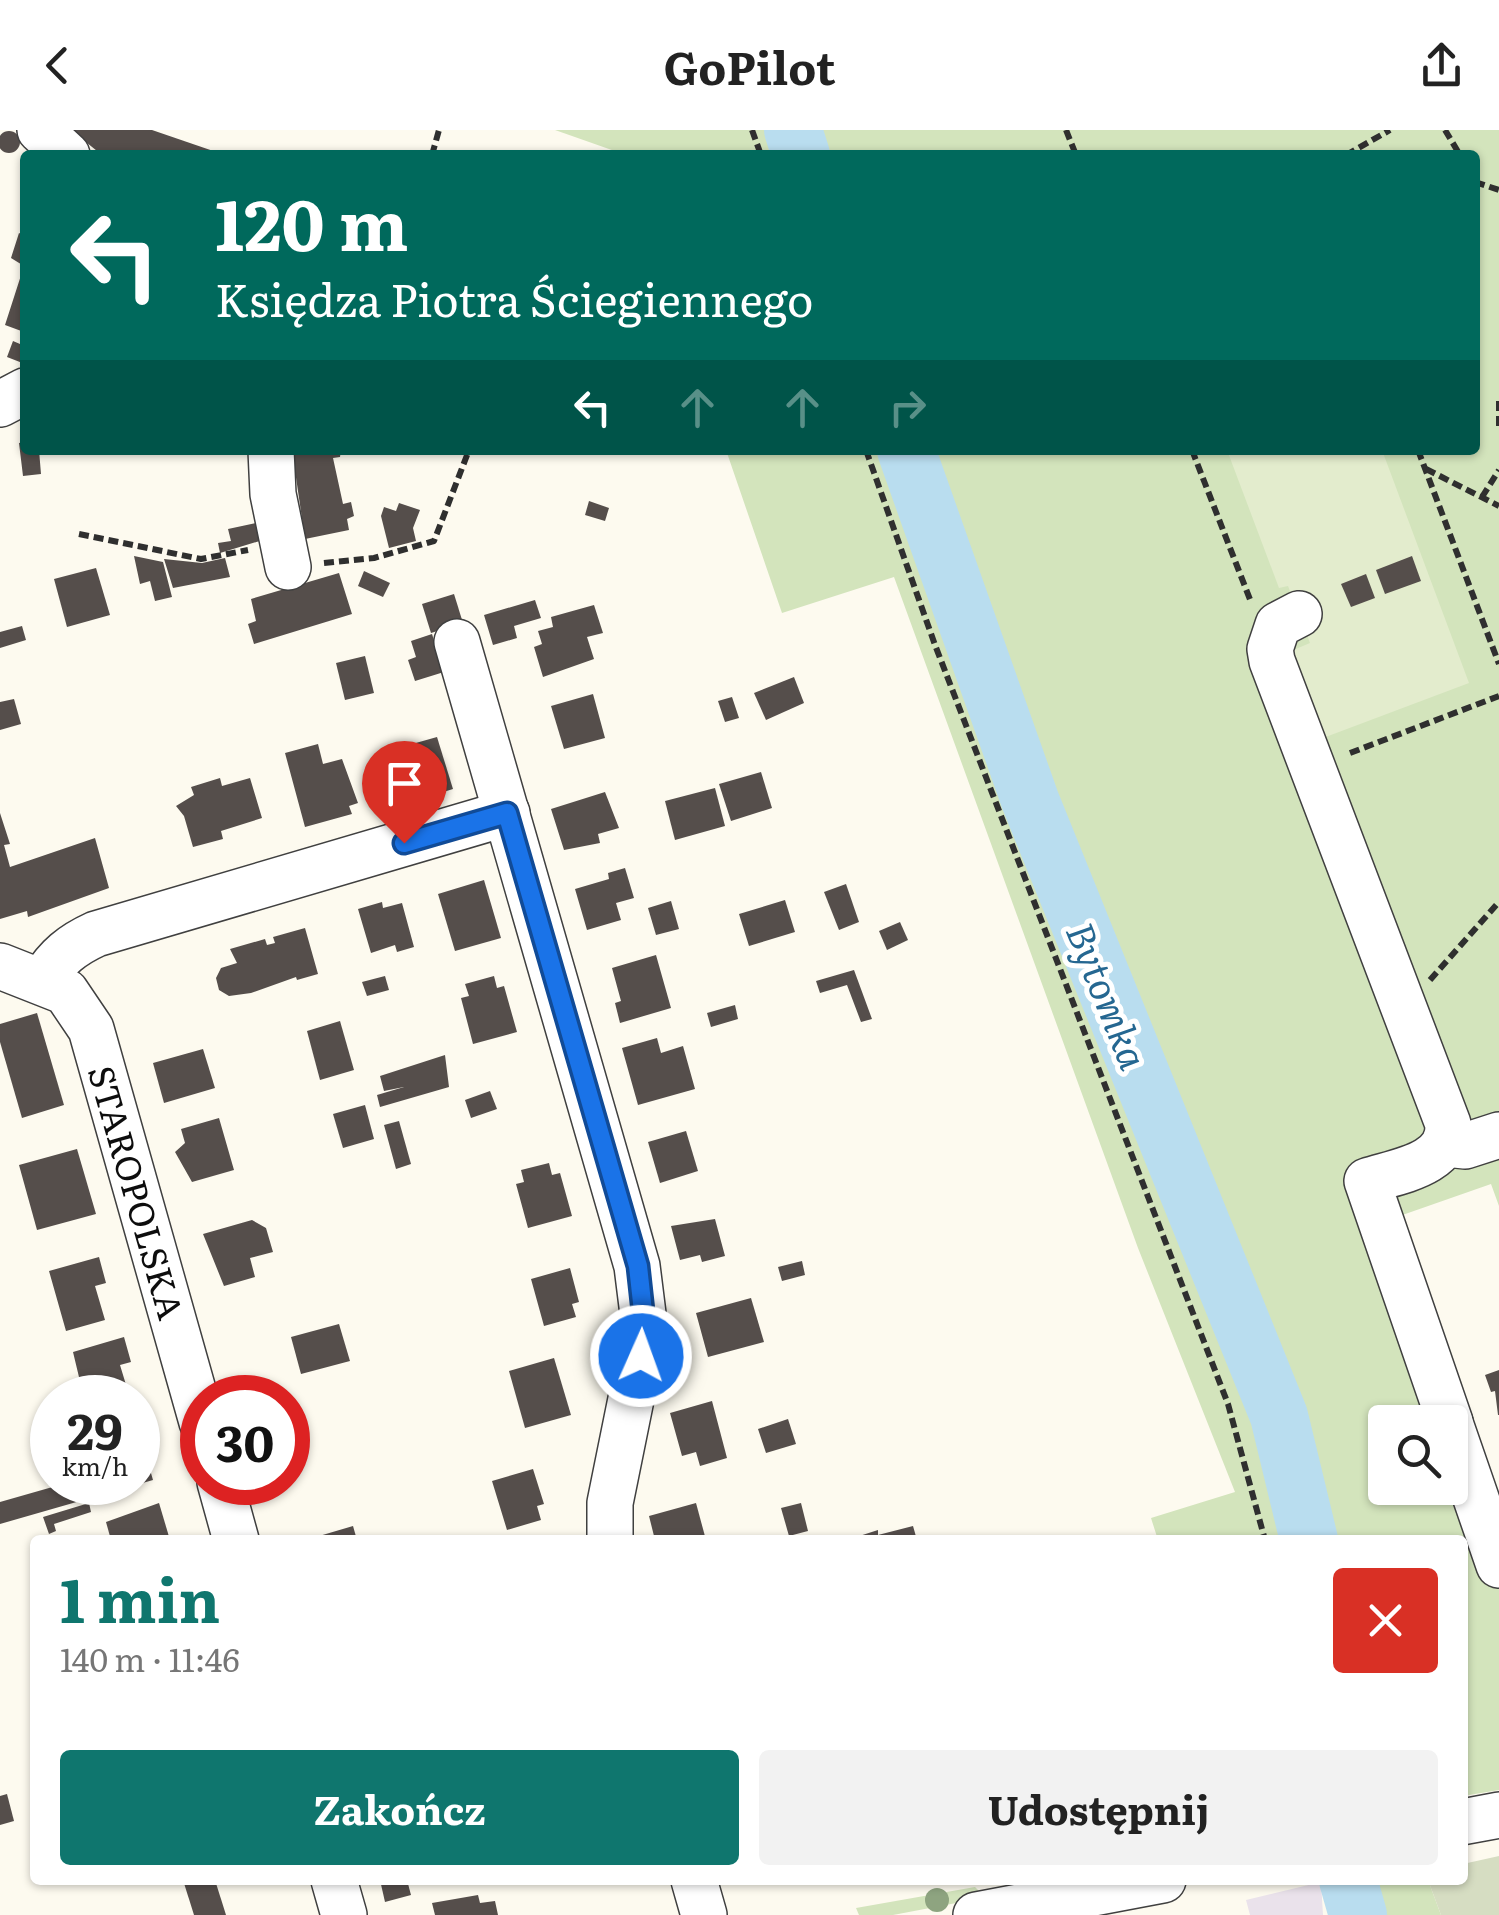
<!DOCTYPE html>
<html lang="pl">
<head>
<meta charset="utf-8">
<style>
	:root { --surface:#fff; --page:#f2f2f2; --text:#222; --muted:#767676; --accent:#0f766e }
	body { margin:0; font-family:Literata,serif; background:var(--page); color:var(--text); height:100vh; display:flex; flex-direction:column; font-size:38px; white-space:nowrap }
	* { box-sizing:border-box; margin:0 }
	p { font-size:32px; color:var(--muted) }
	.icon { flex:none; width:55px; height:55px; fill:none; stroke:currentColor; stroke-width:2; stroke-linecap:round; stroke-linejoin:round }
	.map { position:relative; flex:1; overflow:hidden }
	.panel { position:absolute; left:30px; top:1405px; width:1438px; height:350px; display:flex; flex-direction:column; background:var(--surface); border-radius:10px; box-shadow:0 2px 8px #0004 }
	.panel>* { flex:none }
	.banner { position:absolute; left:20px; top:20px; width:1460px; height:305px; border-radius:10px; box-shadow:0 2px 8px #0004; background:#00695c; color:#fff; overflow:hidden }
	.controls { position:absolute; left:1368px; top:1275px; display:grid; gap:20px }
	.controls a { display:grid; place-items:center; width:100px; height:100px; border-radius:10px; background:var(--surface); box-shadow:0 2px 8px #0004; font-size:50px }
	.speed { position:absolute; left:30px; top:1245px; display:flex; gap:20px; font-size:50px; font-weight:700; text-align:center }
	.speed>* { display:grid; place-content:center; width:130px; height:130px; border-radius:50%; background:var(--surface); box-shadow:0 2px 8px #0004; line-height:1 }
	.speed small { font-size:25px; font-weight:400 }
	.speed .limit { border:15px solid #d22; background:#fff; color:#111 }
	.pin { position:absolute; display:grid; place-items:center; width:85px; height:85px; color:#fff; margin:-102px -42px; border-radius:50% 50% 50% 0; rotate:-45deg; box-shadow:0 0 10px #0007 }
	.pin .icon { rotate:45deg }
	.me { position:absolute; width:110px; margin:-55px; rotate:2deg; stroke-linejoin:round; filter:drop-shadow(0 0 8px #0008) }
	.turn { display:flex; align-items:center; gap:35px; height:210px; padding:0 30px; font-size:45px }
	.turn .icon { width:130px; height:130px; stroke-width:2.5 }
	.turn b { display:block; font-size:70px; line-height:85px }
	.lanes { display:flex; align-items:center; height:95px; padding:0 30px; background:#0003; justify-content:center; gap:50px; direction:ltr }
	.lanes .off { opacity:.35 }
	.round { display:grid; place-items:center; flex:none; width:105px; height:105px; border-radius:10px; background:var(--page) }
	.headline { display:flex; align-items:center; justify-content:space-between; height:170px; padding:0 30px }
	h1 { font-size:60px; font-weight:700; line-height:75px; color:var(--accent) }
	.primary-button { display:flex; gap:20px; margin-top:auto; padding:20px 30px }
	.primary-button a { flex:1; height:115px; border-radius:10px; background:var(--accent); color:#fff; font-size:40px; font-weight:700; line-height:115px; text-align:center }
	.primary-button a+a { background:var(--page); color:var(--text) }
	header { display:flex; justify-content:space-between; align-items:center; height:130px; padding:0 30px; background:var(--surface); font-size:45px; font-weight:700 }
	.map>svg:first-child { display:block }
	.industrial { fill:#eae2eb }
	.green { fill:#d3e4bc; fill-rule:evenodd }
	.cemetery { fill:#d6ddc2 }
	.pitch { fill:#e3eccd }
	.lines { fill:none; stroke-linecap:round; stroke-linejoin:round }
	.stream { stroke:#4995be; stroke-width:10 }
	.river { stroke:#b9ddef; stroke-width:58 }
	.building { fill:#554e4b }
	.minor-casing { stroke:#404040; stroke-width:48 }
	.path { stroke:#2f2f2f; stroke-width:6; stroke-dasharray:10 5; stroke-linecap:butt }
	.minor { stroke:#fff; stroke-width:45 }
	.tree { fill:#8ea480 }
	.route-casing { stroke:#114b97; stroke-width:25 }
	.route { stroke:#1a73e8; stroke-width:18 }
	.labels { text-anchor:middle; dominant-baseline:central; stroke-width:10; stroke-linejoin:round; paint-order:stroke }
	.street-label { font-size:35px; fill:#0d0d0d; stroke:#fff }
	.water-label { font-size:38px; font-style:italic; fill:#256791; stroke:#fff }
</style>
</head>
<body>
<header><svg class="icon" aria-label="back" viewBox="0 0 24 24"><path d="M15 5l-7 7 7 7"/></svg>GoPilot<svg class="icon" aria-label="share" viewBox="0 0 24 24"><path d="M12 15V3M7 8l5-5 5 5M5 13v7h14v-7"/></svg></header>
<div class="map">
<svg width="1499" height="1785" viewBox="0 0 1499 1785">
	<rect width="100%" height="100%" fill="#fdfaef"/>
	<polygon class="industrial" points="1321,1752 1323,1785 1250,1785 1246,1770"/>
	<g class="green">
		<polygon points="555,0 776,0 785,25 626,25"/>
		<path d="M810,0H1499V1076L1491,1054L1391,1089L1499,1404V1660L1463,1666L1462,1410H1328L1308,1314L1283,1246L1092,783L924,320H1475V25H819ZM1385,1292H1450V1358H1385Z"/>
		<polygon points="726,320 889,320 1060,795 1251,1264 1292,1410 1158,1410 1151,1388 1235,1362 1138,1118 894,447 782,483"/>
		<polygon points="1369,1750 1428,1750 1441,1785 1378,1785"/>
		<polygon points="975,1757 981,1763 972,1770 893,1785 859,1785 856,1778"/>
	</g>
	<polygon class="cemetery" points="1499,1726 1499,1785 1441,1785 1428,1750 1462,1750 1463,1734"/>
	<polygon class="pitch" points="1227,320 1382,320 1469,553 1323,608 1291,521 1310,513 1288,456 1279,458"/>
	<g class="lines">
		<polyline class="stream" points="793,2 809,0"/>
		<g class="river">
			<polyline points="793,0 801,25"/>
			<polyline points="906,320 1030,670 1279,1286 1309,1410"/>
			<polyline points="1348,1750 1358,1785"/>
		</g>
	</g>
	<g class="building">
		<polygon points="71,0 152,0 222,24 102,25"/>
		<circle cx="9" cy="12" r="11"/>
		<polygon points="19,103 25,106 25,234 7,227 13,211 20,214 24,202 5,195 24,136 11,128"/>
		<polygon points="25,312 25,320 39,320 41,344 23,346 19,313"/>
		<polygon points="292,320 341,320 340,327 333,328 343,374 351,372 354,386 347,389 349,400 305,409"/>
		<polygon points="589,371 609,378 605,391 585,385"/>
		<polygon points="399,373 420,380 413,398 416,411 389,418 381,386 384,377 396,381"/>
		<polygon points="261,392 263,410 220,423 218,413 231,411 228,399"/>
		<polygon points="134,426 163,432 172,467 155,471 150,451 140,454"/>
		<polygon points="1412,426 1421,451 1385,464 1376,440"/>
		<polygon points="225,428 230,447 173,458 164,429 202,433"/>
		<polygon points="96,438 110,485 67,497 54,449"/>
		<polygon points="364,441 390,453 383,467 358,456"/>
		<polygon points="339,443 352,484 254,514 248,494 256,491 251,469"/>
		<polygon points="1366,444 1375,468 1351,477 1341,454"/>
		<polygon points="454,464 463,493 431,503 422,474"/>
		<polygon points="535,470 541,488 514,496 517,508 493,515 484,485"/>
		<polygon points="594,475 603,503 587,507 594,529 543,547 534,517 542,514 538,501 553,497 551,487"/>
		<polygon points="22,496 26,510 0,518 0,502"/>
		<polygon points="432,504 444,542 415,551 408,530 416,527 411,511"/>
		<polygon points="365,526 374,563 345,570 336,533"/>
		<polygon points="794,547 804,573 766,590 754,563"/>
		<polygon points="593,564 605,608 564,619 551,576"/>
		<polygon points="732,567 739,588 725,592 718,571"/>
		<polygon points="14,569 21,594 0,600 0,572"/>
		<polygon points="437,607 453,659 408,673 391,620"/>
		<polygon points="318,614 323,634 342,629 358,673 349,676 352,684 305,697 285,623"/>
		<polygon points="761,642 772,678 731,691 719,654"/>
		<polygon points="220,648 222,656 250,648 262,688 221,701 223,709 193,717 184,686 176,676 194,665 191,657"/>
		<polygon points="715,658 725,696 675,710 665,671"/>
		<polygon points="605,662 619,698 598,704 600,713 564,720 551,679"/>
		<polygon points="0,683 10,714 4,715 10,737 95,708 109,758 28,787 27,781 0,789"/>
		<polygon points="625,738 634,768 616,773 621,790 587,800 575,759 609,749 608,743"/>
		<polygon points="484,750 501,808 455,821 438,764"/>
		<polygon points="846,754 859,792 839,800 824,762"/>
		<polygon points="785,770 795,802 749,816 739,784"/>
		<polygon points="671,771 679,799 656,805 648,778"/>
		<polygon points="382,772 383,778 402,773 414,817 397,822 395,815 371,823 358,779"/>
		<polygon points="900,792 908,810 887,820 879,801"/>
		<polygon points="305,798 318,844 297,850 296,847 251,863 229,866 219,860 216,848 221,838 237,833 230,819 265,809 267,815 275,813 273,807"/>
		<polygon points="656,825 671,878 620,893 615,873 621,871 612,838"/>
		<polygon points="854,840 872,889 861,892 847,855 820,863 816,851"/>
		<polygon points="385,846 389,860 367,866 362,852"/>
		<polygon points="494,846 497,858 504,856 517,902 473,914 461,868 469,866 465,854"/>
		<polygon points="735,875 738,889 711,897 707,883"/>
		<polygon points="37,883 64,975 22,988 0,912 0,894"/>
		<polygon points="340,891 354,940 320,950 307,901"/>
		<polygon points="657,908 661,923 683,916 695,959 638,975 622,918"/>
		<polygon points="203,919 215,958 164,973 153,933"/>
		<polygon points="445,925 449,957 380,977 377,965 404,957 384,961 380,946"/>
		<polygon points="490,961 497,979 471,988 465,970"/>
		<polygon points="365,975 374,1009 343,1018 333,984"/>
		<polygon points="219,988 234,1040 192,1052 175,1022 185,1013 181,999"/>
		<polygon points="399,991 411,1034 396,1039 384,995"/>
		<polygon points="686,1001 698,1041 660,1053 648,1012"/>
		<polygon points="77,1019 96,1084 37,1100 19,1035"/>
		<polygon points="549,1033 552,1045 560,1043 572,1086 528,1098 516,1054 524,1052 521,1040"/>
		<polygon points="715,1089 725,1126 702,1132 700,1125 680,1130 671,1096"/>
		<polygon points="252,1090 266,1098 273,1122 250,1128 255,1147 224,1156 203,1104"/>
		<polygon points="99,1127 106,1153 95,1156 105,1190 66,1201 49,1141"/>
		<polygon points="802,1131 805,1145 782,1151 778,1137"/>
		<polygon points="570,1138 579,1172 572,1174 576,1187 544,1196 531,1149"/>
		<polygon points="751,1168 764,1212 708,1227 696,1183"/>
		<polygon points="339,1194 350,1231 301,1244 291,1207"/>
		<polygon points="124,1207 131,1232 120,1235 130,1268 84,1268 73,1222"/>
		<polygon points="554,1228 571,1285 525,1298 509,1241"/>
		<polygon points="1499,1240 1499,1285 1498,1285 1495,1261 1491,1262 1485,1245"/>
		<polygon points="712,1271 727,1328 700,1336 696,1322 682,1326 670,1283"/>
		<polygon points="149,1289 156,1315 144,1319 153,1350 0,1394 0,1372 70,1352 138,1352 138,1292"/>
		<polygon points="788,1289 796,1314 766,1323 758,1299"/>
		<polygon points="533,1339 544,1374 537,1376 541,1390 507,1400 492,1351"/>
		<polygon points="89,1373 91,1382 54,1394 56,1401 49,1404 43,1387"/>
		<polygon points="159,1373 170,1410 111,1410 106,1392"/>
		<polygon points="696,1373 706,1410 655,1410 649,1386"/>
		<polygon points="801,1373 808,1401 789,1406 781,1378"/>
		<polygon points="353,1396 357,1410 309,1410 309,1409"/>
		<polygon points="913,1396 917,1410 847,1410 878,1400 878,1405"/>
		<polygon points="7,1664 14,1691 0,1695 0,1666"/>
		<polygon points="183,1750 215,1750 226,1785 194,1785"/>
		<polygon points="380,1750 407,1750 411,1765 385,1772"/>
		<polygon points="478,1765 480,1773 495,1771 498,1785 435,1785 432,1773"/>
	</g>
	<g class="lines">
		<defs>
			<g id="minor">
				<polyline points="40,0 67,25"/>
				<polyline points="0,274 25,261"/>
				<polyline points="271,320 273,364 288,437"/>
				<path d="M1299,484L1278,495L1270,519L1272,531L1448,994C1450,1035 1398,1041 1367,1051L1450,1292"/>
				<polyline points="457,512 637,1136 645,1200 610,1373 610,1410"/>
				<polyline points="0,836 66,862 91,899 202,1292"/>
				<path d="M43,850C57,827 72,815 96,804L507,683"/>
				<polyline points="1446,1014 1465,1016 1499,1005"/>
				<polyline points="1450,1293 1499,1435"/>
				<polyline points="220,1352 236,1410"/>
				<polyline points="1462,1692 1499,1685"/>
				<polyline points="334,1750 344,1785"/>
				<polyline points="694,1750 704,1785"/>
				<polyline points="976,1785 1163,1750"/>
			</g>
		</defs>
		<use href="#minor" class="minor-casing"/>
		<g class="path">
			<polyline points="752,0 761,25"/>
			<polyline points="1066,0 1076,25"/>
			<polyline points="1445,0 1460,25"/>
			<polyline points="432,25 439,0"/>
			<polyline points="1346,25 1390,0"/>
			<polyline points="1475,52 1499,60"/>
			<polyline points="1499,271 1499,300"/>
			<polyline points="866,320 935,515 1228,1274 1265,1410"/>
			<polyline points="1192,320 1251,472"/>
			<polyline points="1418,320 1499,534"/>
			<polyline points="1426,339 1499,376"/>
			<polyline points="1482,367 1499,340"/>
			<polyline points="79,404 201,429 248,420"/>
			<polyline points="324,433 374,428 434,411 469,320"/>
			<polyline points="1350,623 1499,566"/>
			<polyline points="1430,850 1499,772"/>
		</g>
		<use href="#minor" class="minor"/>
	</g>
	<circle class="tree" cx="937" cy="1770" r="12"/>
	<g class="lines">
		<defs>
			<polyline id="route" points="404,713 507,683 638,1136 645,1200 641,1226"/>
		</defs>
		<use href="#route" class="route-casing"/>
		<use href="#route" class="route"/>
	</g>
	<g class="labels">
		<g class="street-label">
			<text transform="translate(138 1062) rotate(74)">STAROPOLSKA</text>
		</g>
		<g class="water-label">
			<text transform="translate(1109 865) rotate(68)">Bytomka</text>
		</g>
	</g>
</svg>
<div class="controls">
<a><svg class="icon" aria-label="search" viewBox="0 0 24 24"><circle cx="10" cy="10" r="6"/><path d="M15 15l6 6"/></svg></a>
</div>
<div class="speed"><div>29<small>km/h</small></div><div class="limit">30</div></div>
<div class="pin" style="left:404px;top:713px;background:#d93025"><svg class="icon" aria-label="arrive" viewBox="0 0 24 24"><path d="M6 21V4h12l-3 4 3 4H6"/></svg></div>
<svg class="me" style="left:641px;top:1226px" viewBox="-20 -20 40 40"><circle r="17" fill="#1a73e8" stroke="#fff" stroke-width="3"/><path d="M0-11L8 9 0 5-8 9z" fill="#fff"/></svg>
<div class="banner">
<div class="turn"><svg class="icon" aria-label="left" viewBox="0 0 24 24"><path d="M17 20v-9H6M10 6l-5 5 5 5"/></svg><div><b>120 m</b>Księdza Piotra Ściegiennego</div></div>
<div class="lanes"><svg class="icon" aria-label="left" viewBox="0 0 24 24"><path d="M17 20v-9H6M10 6l-5 5 5 5"/></svg><svg class="icon off" aria-label="ahead" viewBox="0 0 24 24"><path d="M12 20V5M6 11l6-6 6 6"/></svg><svg class="icon off" aria-label="ahead" viewBox="0 0 24 24"><path d="M12 20V5M6 11l6-6 6 6"/></svg><svg class="icon off" aria-label="right" viewBox="0 0 24 24"><path d="M7 20v-9h11M14 6l5 5-5 5"/></svg></div>
</div>
<section class="panel">
<div class="headline"><div><h1>1 min</h1><p>140 m · 11:46</p></div><a class="round" style="background:#d93025;color:#fff"><svg class="icon" aria-label="close" viewBox="0 0 24 24"><path d="M6 6l12 12M18 6L6 18"/></svg></a></div>
<div class="primary-button"><a>Zakończ</a><a>Udostępnij</a></div>
</section>
</div>
</body>
</html>
